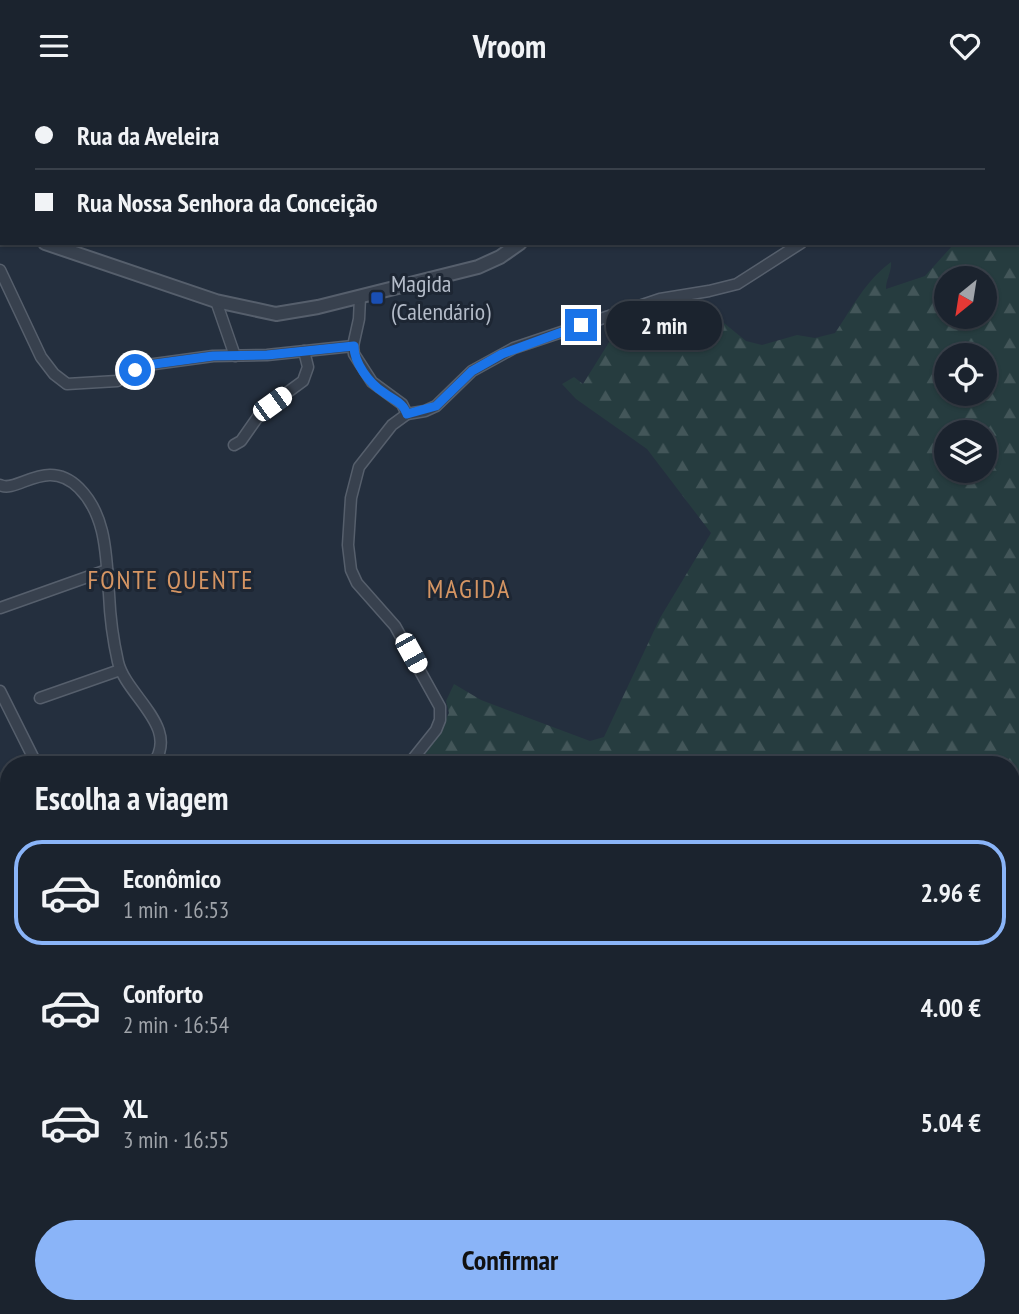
<!DOCTYPE html>
<html lang="pt">
<head>
<meta charset="utf-8">
<style>
	:root { --surface:#1b232e; --page:#242b36; --text:#f1f3f6; --muted:#a0a4aa; --line:#39404a; --accent:#8ab4f8 }
	body { margin:0; font-family:"PT Sans Narrow",sans-serif; background:var(--page); color:var(--text); height:100vh; display:flex; flex-direction:column; font-size:26px; white-space:nowrap }
	* { box-sizing:border-box; margin:0 }
	p { font-size:23px; color:var(--muted) }
	.icon { flex:none; width:38px; height:38px; fill:none; stroke:currentColor; stroke-width:2; stroke-linecap:round; stroke-linejoin:round }
	.map { position:relative; flex:1; overflow:hidden }
	.side { position:absolute; left:0px; top:665px; width:1020px; height:558px; display:flex; flex-direction:column; background:var(--surface); border-radius:28px 28px 0 0; box-shadow:0 2px 5px #0004,0 0 0 2px var(--line) }
	.side>* { flex:none }
	.guide { position:absolute; left:0px; top:0px; width:1020px; height:154px; box-shadow:0 2px 5px #0004,0 0 0 2px var(--line); display:grid; align-content:center; height:154px; padding:0 35px; background:var(--surface) }
	.needle { width:46px; rotate:210deg }
	.controls { position:absolute; left:934px; top:175px; display:grid; gap:14px }
	.controls a { display:grid; place-items:center; width:63px; height:63px; border-radius:50%; background:var(--surface); box-shadow:0 2px 5px #0004,0 0 0 2px var(--line); font-size:35px }
	.end { position:absolute; width:32px; height:32px; margin:-16px; border:9px solid #1a73e8; background:#fff; box-shadow:0 0 0 4px #fff }
	.from { border-radius:50% }
	.bubble { position:absolute; height:49px; border-radius:24px; background:var(--surface); box-shadow:0 2px 5px #0004,0 0 0 2px var(--line); font-size:23px; font-weight:700; line-height:49px; text-align:center }
	.car { position:absolute; width:21px; height:42px; margin:-21px -10px; border-radius:9px; box-shadow:0 0 5px 2px #0007; background:linear-gradient(#fff 24%,#345 0 40%,#fff 0 76%,#345 0 86%,#fff 0) }
	.guide b { display:flex; align-items:center; gap:24px; height:66px; font-size:26px }
	.guide b+b { border-top:2px solid var(--line) }
	.guide i { width:18px; height:18px; background:var(--text) }
	ul { padding:0; list-style:none }
	li { display:flex; align-items:center; gap:21px; height:105px; margin:0 14px 10px; padding:0 21px; border:4px solid transparent; border-radius:28px }
	li div { flex:1 }
	li b { display:block; font-size:26px }
	li em { font-style:normal; font-weight:700 }
	li.current { border-color:var(--accent) }
	li>.icon { width:63px; height:63px; stroke-width:1.5 }
	h2 { padding:0 35px; font-size:32px; line-height:84px }
	.primary-button { display:flex; gap:14px; margin-top:auto; padding:14px 35px }
	.primary-button a { flex:1; height:80px; border-radius:42px; background:var(--accent); color:#111; font-size:28px; font-weight:700; line-height:80px; text-align:center }
	header { display:flex; justify-content:space-between; align-items:center; height:91px; padding:0 35px; background:var(--surface); font-size:32px; font-weight:700 }
	.map>svg:first-child { display:block }
	.grass { fill:url(#grass-tufts) }
	.forest { fill:url(#forest-firs); fill-rule:evenodd }
	.lines { fill:none; stroke-linecap:round; stroke-linejoin:round }
	.stream { stroke:#394c67; stroke-width:2.5 }
	.minor-casing { stroke:#565f6c; stroke-width:13 }
	.tertiary-casing { stroke:#565f6c; stroke-width:16 }
	.minor { stroke:#38414e; stroke-width:10 }
	.tertiary { stroke:#38414e; stroke-width:12 }
	.route { stroke:#1a73e8; stroke-width:9 }
	.transit-dot { fill:#1a4fb4; stroke:#1d2633; stroke-width:2.5 }
	.labels { text-anchor:middle; stroke-width:6; stroke-linejoin:round; paint-order:stroke }
	.poi-label { font-size:24px; fill:#b4bcc9; stroke:#1d2633; text-anchor:start }
	.neighbourhood-label { font-size:26px; letter-spacing:2px; fill:#d59563; stroke:#1d2633 }
</style>
</head>
<body>
<header><svg class="icon" aria-label="menu" viewBox="0 0 24 24"><path d="M4 6h16M4 12h16M4 18h16"/></svg>Vroom<svg class="icon" aria-label="heart" viewBox="0 0 24 24"><path d="M12 20l-8-8c-3-5 5-10 8-4 3-6 11-1 8 4z"/></svg></header>
<div class="map">
<svg width="1019" height="1223" viewBox="0 0 1019 1223">
	<defs>
		<pattern id="grass-tufts" width="24" height="20" patternUnits="userSpaceOnUse" patternTransform="scale(1.75)"><rect width="24" height="20" fill="#263c3f"/><path d="M3 7l-1-3M5 7V3M7 7l1-3M15 17l-1-3M17 17v-4M19 17l1-3" fill="none" stroke="#435659"/></pattern>
		<pattern id="forest-firs" width="22" height="20" patternUnits="userSpaceOnUse" patternTransform="scale(1.75)"><rect width="22" height="20" fill="#263c3f"/><path d="M5 1l3.5 6h-7zM16 11l3.5 6h-7z" fill="#435659"/></pattern>
	</defs>
	<rect width="100%" height="100%" fill="#242f3e"/>
	<g class="grass">
		<path d="M1019,1167v56h-20l1,-8 12,-1v-38z"/>
		<path d="M20,1215h24v5h11l-1,-5h58l-3,8h-72l-1,-2 -14,-1z"/>
	</g>
	<g class="forest">
		<path d="M1019,148v1019l-7,9v-502h-594l20,-30 11,-22 -3,-12 8,-17 27,16 109,41 14,-4 56,-119 51,-85 -64,-84 -71,-50 -14,-15 12,-7 9,7 43,-69 62,-15 20,10 38,31 16,4 35,-10 18,3 20,-5c18,-26 30,-52 56,-71 1,9 -5,17 -5,27l39,-13 28,-31 65,-2zM947,187h38v39h-38zM947,264h38v39h-38zM947,341h38v39h-38z"/>
		<path d="M9,737v56l-9,-1v-54z"/>
		<path d="M9,847v36h-9v-34z"/>
		<path d="M0,893h9v92l-9,-4z"/>
		<path d="M154,1214h846v1l-1,8h-848z"/>
	</g>
	<g class="lines">
		<g class="stream">
			<path d="M393,0l5,2"/>
			<path d="M520,0l15,2"/>
			<path d="M514,2l1,-2"/>
			<path d="M624,2v-2"/>
		</g>
		<g class="minor-casing">
			<g id="minor">
				<path d="M1018,73h1"/>
				<path d="M0,179l41,87 13,17 13,10 50,-3 30,-16 66,-9 54,-1 86,-9"/>
				<path d="M360,206l-1,22 -6,27 1,8 18,28 30,22 5,10 -15,11 -33,42 -8,31 -3,47 3,25 6,13 38,43 45,81v13l-4,10 -28,35"/>
				<path d="M216,210l19,55"/>
				<path d="M407,323l18,-3 11,-5 36,-35 42,-23 146,-49 49,-8 28,-7 64,-41"/>
				<path d="M234,354l7,-4 21,-30 41,-30 5,-14 -4,-16"/>
				<path d="M0,394c17,9 47,-29 79,3 28,28 27,69 30,106 1,23 4,46 9,68 8,34 64,66 34,103"/>
				<path d="M0,517l107,-38"/>
				<path d="M0,600l37,74"/>
				<path d="M40,607l80,-28"/>
				<path d="M0,732l9,-2"/>
				<path d="M0,796l9,1"/>
				<path d="M0,888h9"/>
				<path d="M0,1046l9,1"/>
			</g>
		</g>
		<g class="tertiary-casing">
			<g id="tertiary">
				<path d="M9,2l1,-2"/>
				<path d="M723,2l1,-2"/>
				<path d="M0,35l2,-7"/>
				<path d="M0,133l2,2"/>
				<path d="M45,152l171,58 60,13 42,-7 160,-40 22,-10 20,-14"/>
			</g>
		</g>
		<use href="#minor" class="minor"/>
		<use href="#tertiary" class="tertiary"/>
	</g>
	<g class="lines">
		<path class="route" d="M135,279l12,-5 66,-9 54,-1 87,-9c0,17 15,37 29,46 10,8 20,10 24,22l29,-8 36,-35 30,-17 79,-29"/>
	</g>
	<rect class="transit-dot" x="370" y="200" width="14" height="14" rx="3.5"/>
	<g class="labels">
		<g class="poi-label">
			<text x="391" y="201">Magida<tspan x="391" dy="28">(Calendário)</tspan></text>
		</g>
		<g class="neighbourhood-label">
			<text x="171" y="498">FONTE QUENTE</text>
			<text x="469" y="507">MAGIDA</text>
		</g>
	</g>
</svg>
<div class="controls">
<a><svg class="needle" viewBox="-14 -14 28 28"><path d="M0-13l5 13h-10z" fill="#e53935"/><path d="M0 13l5-13h-10z" fill="#a0a4aa"/></svg></a>
<a><svg class="icon" aria-label="locate" viewBox="0 0 24 24"><circle cx="12" cy="12" r="6"/><path d="M12 2v4M12 18v4M2 12h4M18 12h4"/></svg></a>
<a><svg class="icon" aria-label="layers" viewBox="0 0 24 24"><path d="M12 4l9 5-9 5-9-5zM3 14l9 5 9-5"/></svg></a>
</div>
<i class="end from" style="left:135px;top:279px"></i>
<i class="end" style="left:581px;top:234px"></i>
<div class="bubble" style="left:606px;top:210px;width:116px">2 min</div>
<i class="car" style="left:272px;top:313px;rotate:54deg"></i>
<i class="car" style="left:411px;top:562px;rotate:151deg"></i>
<div class="guide">
<b><i class="from"></i>Rua da Aveleira</b>
<b><i></i>Rua Nossa Senhora da Conceição</b>
</div>
<section class="side">
<h2>Escolha a viagem</h2>
<ul>
<li class="current"><svg class="icon" aria-label="car" viewBox="0 0 24 24"><path d="M5 17H2v-5l4-1 3-4h7l3 4 3 1v5h-3M9 17h6M6 11h13"/><circle cx="7" cy="17" r="2"/><circle cx="17" cy="17" r="2"/></svg><div><b>Econômico</b><p>1 min · 16:53</p></div><em>2.96 €</em></li>
<li><svg class="icon" aria-label="car" viewBox="0 0 24 24"><path d="M5 17H2v-5l4-1 3-4h7l3 4 3 1v5h-3M9 17h6M6 11h13"/><circle cx="7" cy="17" r="2"/><circle cx="17" cy="17" r="2"/></svg><div><b>Conforto</b><p>2 min · 16:54</p></div><em>4.00 €</em></li>
<li><svg class="icon" aria-label="car" viewBox="0 0 24 24"><path d="M5 17H2v-5l4-1 3-4h7l3 4 3 1v5h-3M9 17h6M6 11h13"/><circle cx="7" cy="17" r="2"/><circle cx="17" cy="17" r="2"/></svg><div><b>XL</b><p>3 min · 16:55</p></div><em>5.04 €</em></li>
</ul>
<div class="primary-button"><a>Confirmar</a></div>
</section>
</div>
</body>
</html>
